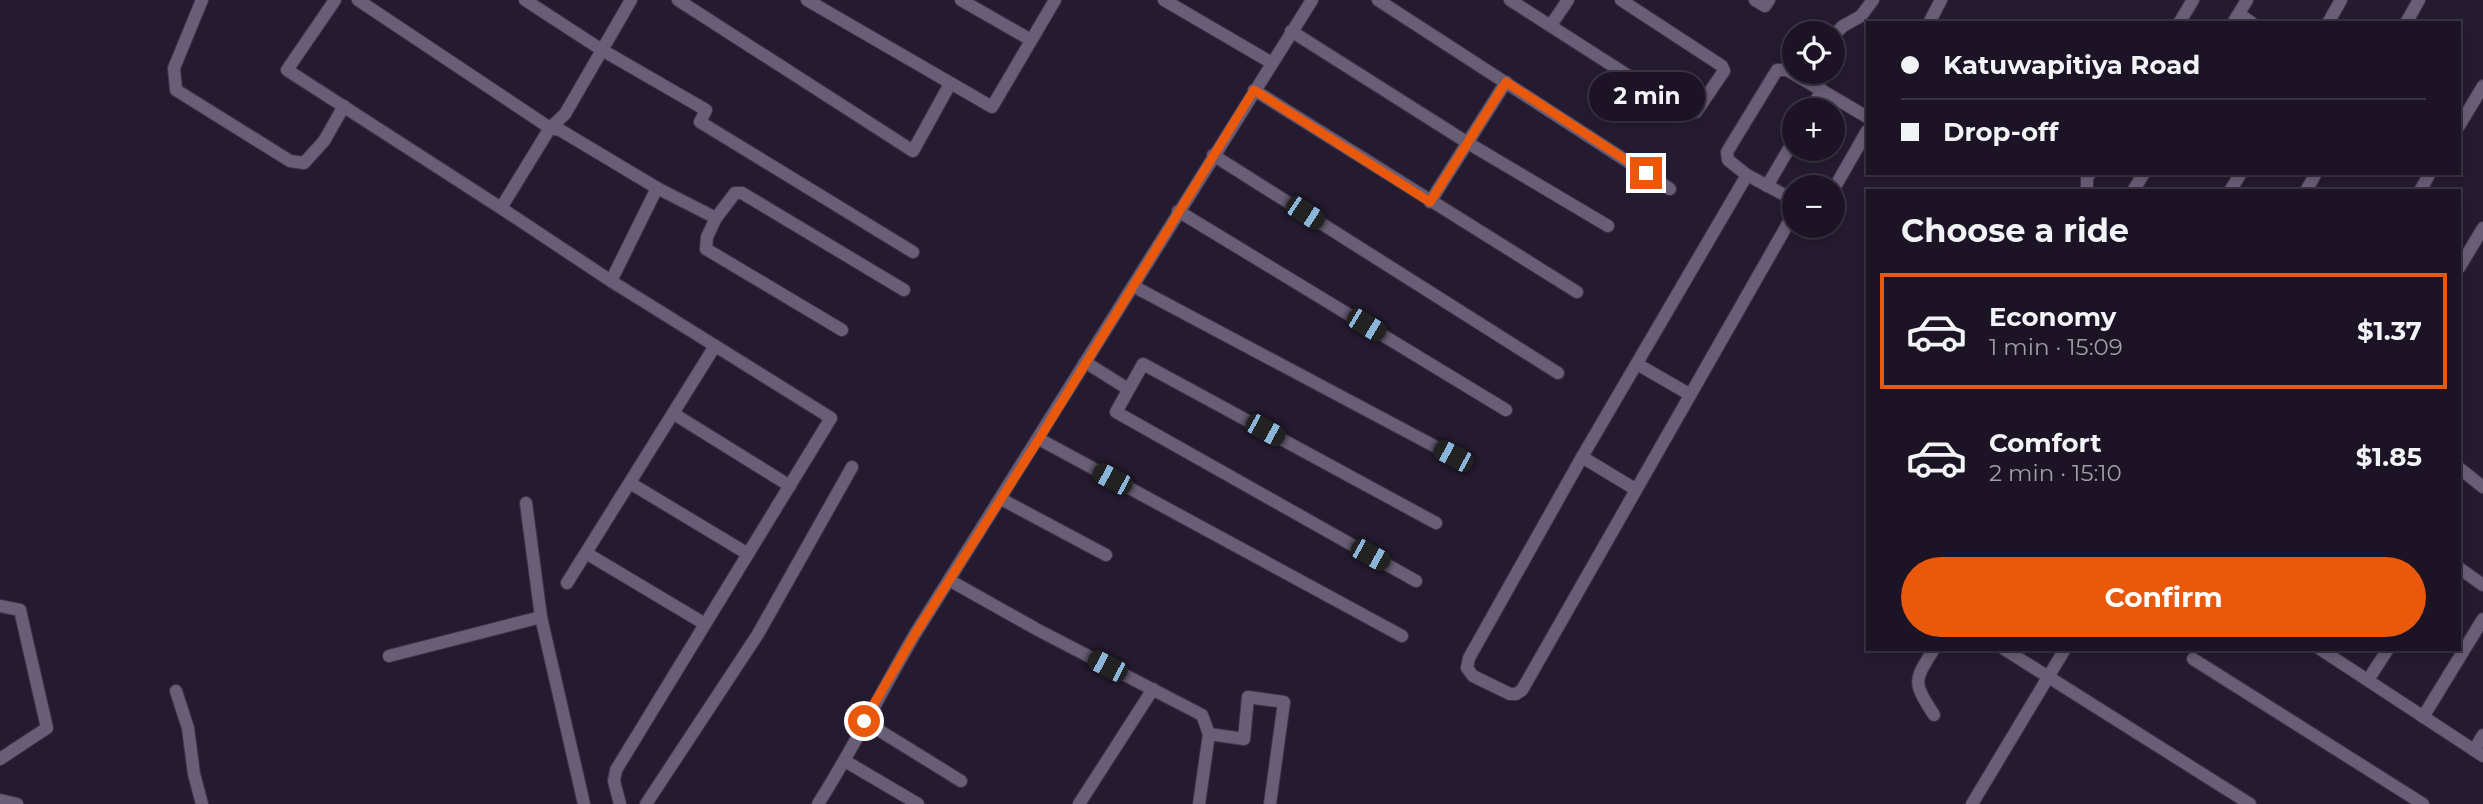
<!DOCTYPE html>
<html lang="en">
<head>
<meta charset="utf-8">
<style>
	:root { --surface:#1c1424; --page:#251d2c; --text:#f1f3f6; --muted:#a09ea6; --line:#3a3341; --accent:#ea580c }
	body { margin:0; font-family:Montserrat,sans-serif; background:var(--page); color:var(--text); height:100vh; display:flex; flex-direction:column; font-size:26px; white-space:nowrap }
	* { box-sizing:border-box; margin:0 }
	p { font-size:23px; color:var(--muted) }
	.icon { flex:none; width:38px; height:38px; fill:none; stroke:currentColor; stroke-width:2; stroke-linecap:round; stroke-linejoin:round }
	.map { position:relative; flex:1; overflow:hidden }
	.drawer { position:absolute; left:1866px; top:189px; width:595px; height:462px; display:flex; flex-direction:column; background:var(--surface); border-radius:0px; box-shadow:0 4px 10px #0003,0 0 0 2px var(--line) }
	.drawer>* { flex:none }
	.guide { position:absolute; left:1866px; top:21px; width:595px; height:154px; border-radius:0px; box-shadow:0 4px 10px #0003,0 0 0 2px var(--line); display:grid; align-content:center; height:154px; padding:0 35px; background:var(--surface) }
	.controls { position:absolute; left:1782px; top:21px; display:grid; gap:14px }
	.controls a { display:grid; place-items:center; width:63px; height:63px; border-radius:50%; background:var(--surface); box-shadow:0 4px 10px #0003,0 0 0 2px var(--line); font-size:35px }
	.end { position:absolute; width:32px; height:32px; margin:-16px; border:9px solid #ea580c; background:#fff; box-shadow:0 0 0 4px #fff }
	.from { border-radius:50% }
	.bubble { position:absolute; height:49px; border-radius:24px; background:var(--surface); box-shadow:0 4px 10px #0003,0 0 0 2px var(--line); font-size:23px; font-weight:700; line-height:49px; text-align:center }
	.car { position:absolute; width:21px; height:42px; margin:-21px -10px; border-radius:9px; box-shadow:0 0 5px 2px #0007; background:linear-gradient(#222 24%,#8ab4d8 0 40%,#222 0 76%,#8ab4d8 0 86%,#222 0) }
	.guide b { display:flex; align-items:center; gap:24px; height:66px; font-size:26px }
	.guide b+b { border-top:2px solid var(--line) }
	.guide i { width:18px; height:18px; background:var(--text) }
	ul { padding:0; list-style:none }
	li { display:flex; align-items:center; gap:21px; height:116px; margin:0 14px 10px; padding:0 21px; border:4px solid transparent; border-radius:0px }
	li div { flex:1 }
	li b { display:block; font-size:26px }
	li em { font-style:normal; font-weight:700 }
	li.active { border-color:var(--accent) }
	li>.icon { width:63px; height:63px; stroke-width:1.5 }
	h2 { padding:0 35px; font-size:32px; line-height:84px }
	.action { display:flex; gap:14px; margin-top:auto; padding:14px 35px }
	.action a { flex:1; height:80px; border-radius:42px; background:var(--accent); color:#fff; font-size:28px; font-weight:700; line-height:80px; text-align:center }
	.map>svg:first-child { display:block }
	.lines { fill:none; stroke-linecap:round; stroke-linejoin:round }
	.minor-casing { stroke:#3f3648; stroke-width:14 }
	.minor { stroke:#695e77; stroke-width:12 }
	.route { stroke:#ea580c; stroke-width:9 }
</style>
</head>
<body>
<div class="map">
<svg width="2483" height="804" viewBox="0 0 2483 804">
	<rect width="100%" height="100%" fill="#251b30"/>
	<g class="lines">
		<g class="minor-casing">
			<g id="minor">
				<path d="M202,0l-28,68 2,22 114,71 14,2 20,-22 20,-35"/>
				<path d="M335,0l-48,70 214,138 49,-80 15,-14 66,-114"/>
				<path d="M358,0l192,128 10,2 97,58 59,30 -9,19 -1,12 136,81"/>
				<path d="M525,0l77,50 104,60 -6,12 213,130"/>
				<path d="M678,0l235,151 37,-67"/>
				<path d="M807,0l185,107 63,-107"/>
				<path d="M961,0l70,40"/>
				<path d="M1164,0l108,63"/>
				<path d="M1378,0l292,189"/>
				<path d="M1510,0l178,114 8,-2 28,-41 -2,-5 -101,-66"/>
				<path d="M1755,0l10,6 4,-6"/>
				<path d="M2239,14l13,9"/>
				<path d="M1929,23l12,-23"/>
				<path d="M2179,23l14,-23"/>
				<path d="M2233,23l14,-23"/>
				<path d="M2328,23l13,-23"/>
				<path d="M2406,23l13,-23"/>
				<path d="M1551,25l17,-25"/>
				<path d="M1291,31l177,112 140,83"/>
				<path d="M1832,37l11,-11 18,-10 12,-16"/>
				<path d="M1254,90l323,202"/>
				<path d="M1810,110l12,-20"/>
				<path d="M2459,126l24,-40"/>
				<path d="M1213,155l345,218"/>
				<path d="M1747,175l-19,-15 -1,-8 50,-82h10l80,47"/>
				<path d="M1767,186l27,-46"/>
				<path d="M2087,191v-13l3,-5"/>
				<path d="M2133,191l11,-18"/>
				<path d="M2230,191l11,-18"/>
				<path d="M2306,191l10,-18"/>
				<path d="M2420,191l10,-18"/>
				<path d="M1832,192l35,-61"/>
				<path d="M1794,200l-47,-25 -165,282 -113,201 -2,10 6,8 37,18h6l6,-4 272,-477"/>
				<path d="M1430,202l76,-120"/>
				<path d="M501,208l110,73 46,-93"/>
				<path d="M1178,211l328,199"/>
				<path d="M716,218l19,-25h7l162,97"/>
				<path d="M2459,268l24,-40"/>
				<path d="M611,281l220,137 -215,352 -2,11 6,23"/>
				<path d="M1133,286l320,170"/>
				<path d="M1085,362l43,27"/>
				<path d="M1637,364l52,30"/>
				<path d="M674,414l116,72"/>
				<path d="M1039,439l363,197"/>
				<path d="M1582,457l53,32"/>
				<path d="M2459,468l24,19"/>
				<path d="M630,483l118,71"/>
				<path d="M1001,499l105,56"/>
				<path d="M526,503l15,114 43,187"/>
				<path d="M586,553l119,71"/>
				<path d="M2459,568l24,17"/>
				<path d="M949,580l89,50 164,85 7,19 -10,70"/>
				<path d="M1416,581l-300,-169 27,-48 293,159"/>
				<path d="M567,583l148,-237"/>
				<path d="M0,606l20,4 27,118 -47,31"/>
				<path d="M2004,649l246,155"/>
				<path d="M2320,649l163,107"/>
				<path d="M389,656l152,-39"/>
				<path d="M2193,659l230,145"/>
				<path d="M2368,680l20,-31"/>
				<path d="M176,691l12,37 6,46 8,30"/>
				<path d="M1934,715c-21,-33 -21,-33 0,-66"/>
				<path d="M2423,717l60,-98"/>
				<path d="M864,721l97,60"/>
				<path d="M1209,734l35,5 4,-42 36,5 -14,102"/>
				<path d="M2474,750l9,-15"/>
				<path d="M845,761l73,43"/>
				<path d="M0,800l17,4"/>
				<path d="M646,804l112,-170 94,-167"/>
				<path d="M818,804c35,-55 64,-114 97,-170l397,-634"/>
				<path d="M1079,804l74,-115"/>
				<path d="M1972,804l93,-155"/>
			</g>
		</g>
		<use href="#minor" class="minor"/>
	</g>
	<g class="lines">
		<path class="route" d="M864,721l51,-87 124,-195 215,-349 176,112 76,-120 140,91"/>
	</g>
</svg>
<div class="controls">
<a><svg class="icon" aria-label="locate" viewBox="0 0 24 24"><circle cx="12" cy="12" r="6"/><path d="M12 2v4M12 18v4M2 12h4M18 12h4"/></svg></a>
<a>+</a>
<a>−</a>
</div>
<i class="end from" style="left:864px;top:721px"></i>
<i class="end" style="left:1646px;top:173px"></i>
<div class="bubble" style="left:1589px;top:72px;width:116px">2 min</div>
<i class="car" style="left:1305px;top:213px;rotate:123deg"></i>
<i class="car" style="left:1366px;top:325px;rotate:121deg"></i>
<i class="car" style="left:1265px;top:430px;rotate:119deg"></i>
<i class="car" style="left:1453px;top:456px;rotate:298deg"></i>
<i class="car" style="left:1112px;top:479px;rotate:298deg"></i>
<i class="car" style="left:1370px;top:555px;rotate:119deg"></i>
<i class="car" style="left:1107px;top:666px;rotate:297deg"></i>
<div class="guide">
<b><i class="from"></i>Katuwapitiya Road</b>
<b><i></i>Drop-off</b>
</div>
<section class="drawer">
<h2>Choose a ride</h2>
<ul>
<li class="active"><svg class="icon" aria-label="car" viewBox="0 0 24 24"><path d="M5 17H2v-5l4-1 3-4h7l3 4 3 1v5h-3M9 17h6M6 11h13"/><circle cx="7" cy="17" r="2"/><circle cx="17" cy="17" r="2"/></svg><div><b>Economy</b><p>1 min · 15:09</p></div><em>$1.37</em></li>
<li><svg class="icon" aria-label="car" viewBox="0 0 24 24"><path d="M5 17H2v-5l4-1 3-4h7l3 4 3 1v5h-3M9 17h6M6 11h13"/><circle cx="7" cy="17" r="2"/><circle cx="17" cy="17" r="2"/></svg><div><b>Comfort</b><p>2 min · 15:10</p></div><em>$1.85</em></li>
</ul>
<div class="action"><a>Confirm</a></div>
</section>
</div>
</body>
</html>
